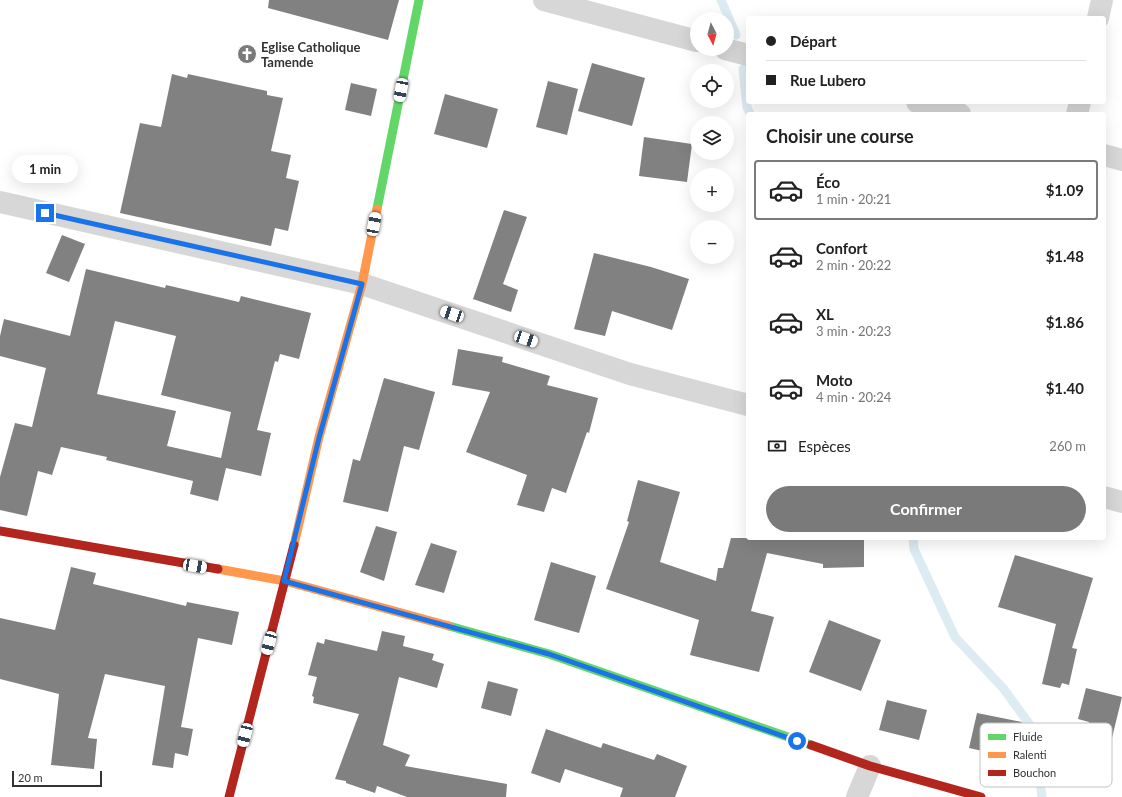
<!DOCTYPE html>
<html lang="fr">
<head>
<meta charset="utf-8">
<style>
	:root { --surface:#fff; --page:#f6f6f6; --text:#222; --muted:#767676; --line:#e0e0e0; --accent:#7a7a7a }
	body { margin:0; font-family:Lato,sans-serif; background:var(--page); color:var(--text); height:100vh; display:flex; flex-direction:column; font-size:15px; white-space:nowrap }
	* { box-sizing:border-box; margin:0 }
	p { font-size:13px; color:var(--muted) }
	.icon { flex:none; width:22px; height:22px; fill:none; stroke:currentColor; stroke-width:2; stroke-linecap:round; stroke-linejoin:round }
	.map { position:relative; flex:1; overflow:hidden }
	.drawer { position:absolute; left:746px; top:112px; width:360px; height:428px; display:flex; flex-direction:column; background:var(--surface); border-radius:4px; box-shadow:0 4px 16px #0002 }
	.drawer>* { flex:none }
	.top-card { position:absolute; left:746px; top:16px; width:360px; height:88px; border-radius:4px; box-shadow:0 4px 16px #0002; display:grid; align-content:center; height:88px; padding:0 20px; background:var(--surface) }
	.needle { width:26px; rotate:174deg }
	.buttons { position:absolute; left:690px; top:12px; display:grid; gap:8px }
	.buttons a { display:grid; place-items:center; width:44px; height:44px; border-radius:50%; background:var(--surface); box-shadow:0 4px 16px #0002; font-size:20px }
	.scale { position:absolute; left:12px; bottom:10px; width:90px; box-sizing:border-box; padding-left:4px; border:2px solid #333; border-top:0; font-size:11px; line-height:14px; white-space:nowrap; color:#333; -webkit-text-stroke:3px #fff; paint-order:stroke }
	.end { position:absolute; width:18px; height:18px; margin:-9px; border:5px solid #1a73e8; background:#fff; box-shadow:0 0 0 2px #fff }
	.from { border-radius:50% }
	.bubble { position:absolute; height:28px; border-radius:14px; background:var(--surface); box-shadow:0 4px 16px #0002; font-size:13px; font-weight:700; line-height:28px; text-align:center }
	.car { position:absolute; width:12px; height:24px; margin:-12px -6px; border-radius:5px; box-shadow:0 0 3px 1px #0007; background:linear-gradient(#fff 24%,#345 0 40%,#fff 0 76%,#345 0 86%,#fff 0) }
	.top-card b { display:flex; align-items:center; gap:14px; height:38px; font-size:15px }
	.top-card b+b { border-top:1px solid var(--line) }
	.top-card i { width:10px; height:10px; background:var(--text) }
	ul { padding:0; list-style:none }
	li { display:flex; align-items:center; gap:12px; height:60px; margin:0 8px 6px; padding:0 12px; border:2px solid transparent; border-radius:4px }
	li div { flex:1 }
	li b { display:block; font-size:15px }
	li em { font-style:normal; font-weight:700 }
	li.current { border-color:var(--accent) }
	li>.icon { width:36px; height:36px; stroke-width:1.5 }
	h2 { padding:0 20px; font-size:18px; line-height:48px }
	.pay { display:flex; align-items:center; gap:10px; height:44px; padding:0 20px; font-size:15px }
	.pay p { margin-inline-start:auto }
	.primary-button { display:flex; gap:8px; margin-top:auto; padding:8px 20px }
	.primary-button a { flex:1; height:46px; border-radius:24px; background:var(--accent); color:#fff; font-size:16px; font-weight:700; line-height:46px; text-align:center }
	.map>svg:first-child { display:block }
	.lines { fill:none; stroke-linecap:round; stroke-linejoin:round }
	.stream { stroke:#ddebf3; stroke-width:9 }
	.building { fill:#818181; fill-rule:evenodd }
	.street { stroke:#d7d7d7; stroke-width:22 }
	.fast { stroke:#63d668; stroke-width:9 }
	.slow { stroke:#ff974d; stroke-width:9 }
	.jam { stroke:#b3261e; stroke-width:9 }
	.route { stroke:#1a73e8; stroke-width:5 }
	.labels { text-anchor:middle; stroke-width:4; stroke-linejoin:round; paint-order:stroke }
	.poi-label { font-size:13px; font-weight:bold; fill:#333; stroke:#fff; text-anchor:start }
	.key { fill:#fff; stroke:#c2c2c2; stroke-width:1 }
	.key-label { font-size:11px; fill:#333 }
</style>
</head>
<body>
<div class="map">
<svg width="1122" height="797" viewBox="0 0 1122 797">
	<rect width="100%" height="100%" fill="#fff"/>
	<g class="lines">
		<g class="stream">
			<path d="M721,0l15,35"/>
			<path d="M743,69l4,38 3,7"/>
			<path d="M913,538l1,11 41,88 48,51 30,41 9,68"/>
		</g>
	</g>
	<g class="building">
		<path d="M269,0h130l-11,40 -120,-32z"/>
		<path d="M592,63l53,15 -13,48 -54,-15z"/>
		<path d="M172,74l15,4 1,-4 79,17v4l16,3 -12,53 20,4 -5,23 13,3 -11,50 -13,-3 -4,18 -151,-33 20,-90 21,4z"/>
		<path d="M548,81l30,8 -11,46 -31,-8z"/>
		<path d="M351,83l26,6 -6,27 -26,-6z"/>
		<path d="M445,94l53,15 -11,39 -53,-14z"/>
		<path d="M644,137l48,7 -5,38 -48,-6z"/>
		<path d="M504,210l23,7 -24,67 15,6 -7,22 -38,-13z"/>
		<path d="M62,235l23,9 -16,38 -23,-9z"/>
		<path d="M594,253l57,14 38,12 -17,51 -60,-19 -7,25 -31,-7z"/>
		<path d="M86,269l79,19 1,-3 73,17 2,-6 70,17 -12,46 -19,-5 -2,8 -3,-1 -18,69 14,3 -10,43 -35,-8 -8,33 -28,-7 3,-13 -87,-21 1,-3 -46,-10 -9,28 -14,-4 -11,45 -27,-6v-33l15,-54 17,4 14,-59 -46,-12v-20l4,-17 66,17zM115,321l61,15 -15,59 70,17 -10,46 -54,-12 9,-35 -79,-17z"/>
		<path d="M458,349l45,8 -1,5 48,14 -3,9 51,13 -9,35 -2,-1 -21,61 -14,-5 -8,24 -27,-7 10,-30 -61,-23 24,-60 -38,-7z"/>
		<path d="M384,378l51,14 -16,58 -15,-4 -16,66 -45,-10 10,-43 7,2z"/>
		<path d="M638,480l42,12 -20,70 56,19 2,-13h5l8,-30h133v29l-41,1v-4l-56,-11 -16,58 23,6 -15,55 -69,-17 9,-35 -93,-31 23,-67 -2,-1z"/>
		<path d="M376,526l21,6 -13,49 -24,-9z"/>
		<path d="M431,543l26,8 -13,42 -29,-8z"/>
		<path d="M1015,555l78,23 -21,70 5,1 -8,36 -7,-2 -2,5 -18,-4 14,-60 -58,-17z"/>
		<path d="M551,562l45,14 -17,57 -45,-13z"/>
		<path d="M71,567l25,6 -3,11 93,22 1,-4 52,10 -7,33 -34,-7 -17,89 12,2 -5,27 -13,-3 -2,15 -21,-3 13,-79 -60,-12 -17,64 9,1 -3,30 -43,-4 8,-71 -59,-15v-61l55,12z"/>
		<path d="M829,620l52,20 -20,51 -52,-19z"/>
		<path d="M382,631l23,5 -2,10 31,8 -2,6 12,4 -7,24 -38,-11 -16,68 27,10 -5,11 102,18 -1,13h-99l-30,-11 -2,7 -29,-10v-2l-11,-2 24,-65 -46,-11 1,-6 -2,-1 5,-19 -9,-2 9,-33 7,2 1,-5 52,12z"/>
		<path d="M488,681l30,8 -7,27 -30,-8z"/>
		<path d="M1086,688l36,9 -12,49 -3,26 -23,-2 5,-48 -11,-3z"/>
		<path d="M887,700l40,10 -8,30 -40,-10z"/>
		<path d="M977,713l45,9 -8,36 -45,-10z"/>
		<path d="M546,729l55,19 2,-5 51,17 3,-6 30,12 -12,31h-55l3,-9 -58,-19 -5,14 -29,-10z"/>
	</g>
	<g class="lines">
		<g class="street">
			<path d="M544,0l153,41"/>
			<path d="M1098,18l4,-18"/>
			<path d="M725,49l23,6"/>
			<path d="M917,102l43,12"/>
			<path d="M1077,114l3,-12"/>
			<path d="M1104,155l18,5"/>
			<path d="M0,202l362,82 268,90 118,31"/>
			<path d="M1104,497l18,5"/>
			<path d="M857,797l13,-31"/>
		</g>
		<g class="fast">
			<path d="M377,209l42,-209"/>
			<path d="M449,626l100,28 262,91"/>
		</g>
		<g class="slow">
			<path d="M294,545l25,-108 43,-153 15,-75"/>
			<path d="M218,569l67,12 164,45"/>
		</g>
		<g class="jam">
			<path d="M0,531l218,38"/>
			<path d="M811,745l59,21 111,31"/>
			<path d="M229,797l65,-252"/>
		</g>
	</g>
	<g class="lines">
		<path class="route" d="M45,213l317,71 -43,154 -35,143 265,73 248,87"/>
	</g>
	<defs>
		<g id="church-disc" transform="scale(1)"><circle r="9.5" fill="#7a7a7a" stroke="#fff"/><path d="M-1.2-6h2.4v3.5h3.3v2.4h-3.3V6h-2.4V-.1h-3.3v-2.4h3.3Z" fill="#fff"/></g>
	</defs>
	<g fill-rule="evenodd">
		<use href="#church-disc" x="247" y="54"/>
	</g>
	<g class="labels">
		<g class="poi-label">
			<text x="261" y="52">Eglise Catholique<tspan x="261" dy="15">Tamende</tspan></text>
		</g>
	</g>
	<rect x="980" y="723" width="132" height="64" rx="6" class="key"/>
	<rect x="988" y="734" width="18" height="6" fill="#63d668"/>
	<rect x="988" y="752" width="18" height="6" fill="#ff974d"/>
	<rect x="988" y="770" width="18" height="6" fill="#b3261e"/>
	<g class="key-label">
		<text x="1013" y="741">Fluide</text>
		<text x="1013" y="759">Ralenti</text>
		<text x="1013" y="777">Bouchon</text>
	</g>
</svg>
<div class="buttons">
<a><svg class="needle" viewBox="-14 -14 28 28"><path d="M0-13l5 13h-10z" fill="#e53935"/><path d="M0 13l5-13h-10z" fill="#767676"/></svg></a>
<a><svg class="icon" aria-label="locate" viewBox="0 0 24 24"><circle cx="12" cy="12" r="6"/><path d="M12 2v4M12 18v4M2 12h4M18 12h4"/></svg></a>
<a><svg class="icon" aria-label="layers" viewBox="0 0 24 24"><path d="M12 4l9 5-9 5-9-5zM3 14l9 5 9-5"/></svg></a>
<a>+</a>
<a>−</a>
</div>
<div class="scale">20 m</div>
<i class="end from" style="left:797px;top:741px"></i>
<i class="end" style="left:45px;top:213px"></i>
<div class="bubble" style="left:12px;top:155px;width:66px">1 min</div>
<i class="car" style="left:401px;top:90px;rotate:191deg"></i>
<i class="car" style="left:374px;top:224px;rotate:11deg"></i>
<i class="car" style="left:452px;top:314px;rotate:289deg"></i>
<i class="car" style="left:526px;top:339px;rotate:109deg"></i>
<i class="car" style="left:195px;top:566px;rotate:100deg"></i>
<i class="car" style="left:269px;top:643px;rotate:195deg"></i>
<i class="car" style="left:245px;top:735px;rotate:194deg"></i>
<div class="top-card">
<b><i class="from"></i>Départ</b>
<b><i></i>Rue Lubero</b>
</div>
<section class="drawer">
<h2>Choisir une course</h2>
<ul>
<li class="current"><svg class="icon" aria-label="car" viewBox="0 0 24 24"><path d="M5 17H2v-5l4-1 3-4h7l3 4 3 1v5h-3M9 17h6M6 11h13"/><circle cx="7" cy="17" r="2"/><circle cx="17" cy="17" r="2"/></svg><div><b>Éco</b><p>1 min · 20:21</p></div><em>$1.09</em></li>
<li><svg class="icon" aria-label="car" viewBox="0 0 24 24"><path d="M5 17H2v-5l4-1 3-4h7l3 4 3 1v5h-3M9 17h6M6 11h13"/><circle cx="7" cy="17" r="2"/><circle cx="17" cy="17" r="2"/></svg><div><b>Confort</b><p>2 min · 20:22</p></div><em>$1.48</em></li>
<li><svg class="icon" aria-label="car" viewBox="0 0 24 24"><path d="M5 17H2v-5l4-1 3-4h7l3 4 3 1v5h-3M9 17h6M6 11h13"/><circle cx="7" cy="17" r="2"/><circle cx="17" cy="17" r="2"/></svg><div><b>XL</b><p>3 min · 20:23</p></div><em>$1.86</em></li>
<li><svg class="icon" aria-label="car" viewBox="0 0 24 24"><path d="M5 17H2v-5l4-1 3-4h7l3 4 3 1v5h-3M9 17h6M6 11h13"/><circle cx="7" cy="17" r="2"/><circle cx="17" cy="17" r="2"/></svg><div><b>Moto</b><p>4 min · 20:24</p></div><em>$1.40</em></li>
</ul>
<div class="pay"><svg class="icon" aria-label="cash" viewBox="0 0 24 24"><path d="M3 7h18v10H3z"/><circle cx="12" cy="12" r="2"/></svg>Espèces<p>260 m</p></div>
<div class="primary-button"><a>Confirmer</a></div>
</section>
</div>
</body>
</html>
